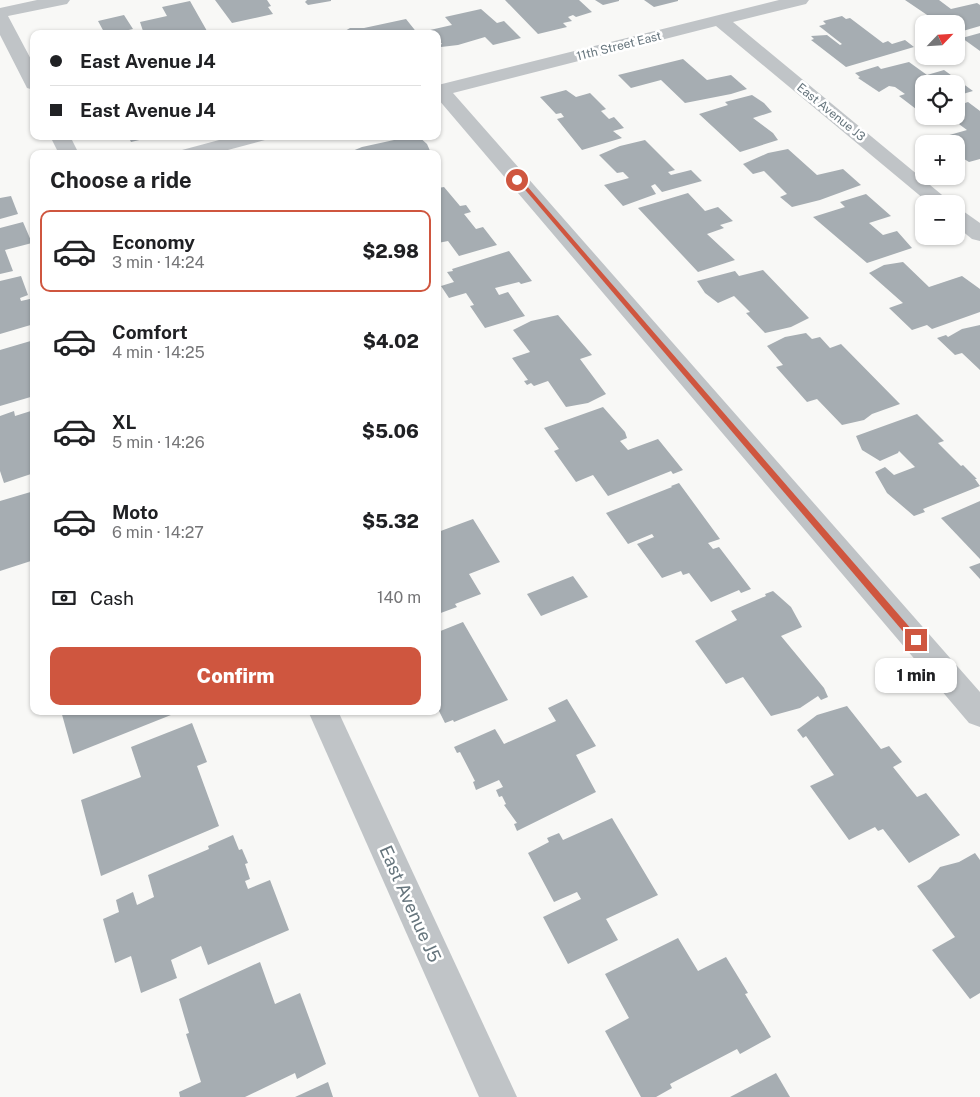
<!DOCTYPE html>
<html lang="en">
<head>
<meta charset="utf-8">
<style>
	:root { --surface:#fff; --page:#f6f6f6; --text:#202124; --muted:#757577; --line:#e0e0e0; --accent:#cf563f }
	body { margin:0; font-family:"Public Sans",sans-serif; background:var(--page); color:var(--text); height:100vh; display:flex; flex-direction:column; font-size:19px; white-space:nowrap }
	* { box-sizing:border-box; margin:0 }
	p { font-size:16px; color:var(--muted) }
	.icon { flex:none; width:28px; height:28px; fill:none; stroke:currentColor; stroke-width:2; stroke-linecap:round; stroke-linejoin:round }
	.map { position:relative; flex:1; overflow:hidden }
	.sheet { position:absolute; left:30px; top:150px; width:411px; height:565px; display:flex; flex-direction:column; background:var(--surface); border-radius:10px; box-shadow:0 1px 4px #0004 }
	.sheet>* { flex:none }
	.guide { position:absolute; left:30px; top:30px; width:411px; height:110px; border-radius:10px; box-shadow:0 1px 4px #0004; display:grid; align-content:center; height:110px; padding:0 20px; background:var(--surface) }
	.needle { width:32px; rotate:65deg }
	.tools { position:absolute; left:915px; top:15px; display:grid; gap:10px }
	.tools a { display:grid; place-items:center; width:50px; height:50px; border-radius:10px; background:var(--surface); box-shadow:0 1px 4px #0004; font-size:25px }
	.end { position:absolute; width:22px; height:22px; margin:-11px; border:6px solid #cf563f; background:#fff; box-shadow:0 0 0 2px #fff }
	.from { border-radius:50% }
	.bubble { position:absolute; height:35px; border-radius:10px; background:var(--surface); box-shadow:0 1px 4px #0004; font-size:16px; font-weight:800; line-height:35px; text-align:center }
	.guide b { display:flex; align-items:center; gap:18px; height:48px; font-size:19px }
	.guide b+b { border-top:1px solid var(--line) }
	.guide i { width:12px; height:12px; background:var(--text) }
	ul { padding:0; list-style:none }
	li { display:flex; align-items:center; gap:15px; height:82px; margin:0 10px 8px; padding:0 10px; border:2px solid transparent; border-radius:10px }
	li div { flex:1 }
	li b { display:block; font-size:19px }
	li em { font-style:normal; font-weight:800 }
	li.active { border-color:var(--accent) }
	li>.icon { width:45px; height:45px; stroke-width:1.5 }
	h2 { padding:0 20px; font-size:22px; line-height:60px }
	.pay { display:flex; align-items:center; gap:12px; height:55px; padding:0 20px; font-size:19px }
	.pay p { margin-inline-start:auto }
	.cta { display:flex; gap:10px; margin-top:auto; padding:10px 20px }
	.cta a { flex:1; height:58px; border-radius:10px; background:var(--accent); color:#fff; font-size:20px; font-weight:800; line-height:58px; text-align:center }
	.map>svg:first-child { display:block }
	.building { fill:#a6adb2 }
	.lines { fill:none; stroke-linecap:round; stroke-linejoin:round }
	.minor { fill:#c0c4c7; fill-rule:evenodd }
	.route { fill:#cf563f }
	.labels { text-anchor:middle; stroke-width:5; stroke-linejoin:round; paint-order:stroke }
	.far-street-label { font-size:12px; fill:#66757d; stroke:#fff }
	.near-street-label { font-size:18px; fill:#66757d; stroke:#fff }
</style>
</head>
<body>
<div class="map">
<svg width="980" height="1097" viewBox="0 0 980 1097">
	<rect width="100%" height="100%" fill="#f8f8f6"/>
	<g class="building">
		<path d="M215,0h52l4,6 -3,1 5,7 -41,9z"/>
		<path d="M307,0h24v1l-23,4 -3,-3z"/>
		<path d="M505,0h74l13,12 -16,5 -3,-2 -5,2 4,4 -9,2 4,4 -29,7z"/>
		<path d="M595,0h24v1l-16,4z"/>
		<path d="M644,0h34v1l-24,6z"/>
		<path d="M905,0h34l12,9 26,-6 3,2v21l-24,7v-9h-28l8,-3z"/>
		<path d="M190,1l17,30 -11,3h-52l-4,-12 27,-6 -5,-9z"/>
		<path d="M481,9l16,14 7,-2 17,17 -28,7 -8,-8 -27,8 -17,2 -2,-2 3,-1 -4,-5v-5h-5l-3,-4 22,-5 -7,-8z"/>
		<path d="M124,15l9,14 -13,3 1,2h-20l3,-2 -6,-11z"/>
		<path d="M842,16l4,3 4,-1 33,25 5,-2 4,3 13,-4 9,7 -68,20 -35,-27 3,-1 -3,-3 16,-1 13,10 2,-1 -23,-18 7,-2 -3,-3z"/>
		<path d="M406,19l12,15h-78l10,-6h14z"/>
		<path d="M980,33v18l-18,-13z"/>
		<path d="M683,59l24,21 24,-5 16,14 -16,5 -46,9 -24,-23 -30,8 -13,-13z"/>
		<path d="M909,62l18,13 17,-5 29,21 -17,5v-12h-32v21l-8,4 -17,-13 6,-2 -10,-7 -6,-1 -10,6 -21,-14 2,-1 -5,-4 23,-7 3,3z"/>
		<path d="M566,90l10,7 14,-4 16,16 -5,2 8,8 5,-2 10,11 -11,3 9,7 -40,12 -25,-31 7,-2 -3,-4 -5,1 -16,-17z"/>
		<path d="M752,95l12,8 8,9 -19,6 20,15 5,7 -38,12 -41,-38 29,-9 -3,-3z"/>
		<path d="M968,102l12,9v48l-11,3 -13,-8v-10h-15l3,-2 -5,-4 28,-8 -19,-14h8v-10z"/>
		<path d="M128,136h24v1l-21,5z"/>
		<path d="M399,136h19l9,8 4,9 -86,1 17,-7 32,-7z"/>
		<path d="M645,140l30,30 -7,2 3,3 20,-5 11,11 -40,11 -7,-8 -4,2 5,8 -33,12 -19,-21 25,-7 -6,-6 -6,1 -18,-18 21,-9z"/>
		<path d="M788,149l29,26 26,-6 18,16 -41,15 -28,7 -12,-10 7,-3 -23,-23 -11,3 -10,-10 25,-11z"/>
		<path d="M444,187l16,19 6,-1 5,7 -7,2 12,15 7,-2 14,18 -38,11 -11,-15 -10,2v-55z"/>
		<path d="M688,193l17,18 13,-4 15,14 -13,4 4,3 -17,6 28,26 -37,12 -60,-64z"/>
		<path d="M866,194l25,22 -22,7 14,12 14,-4 15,17 -45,15 -54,-46 32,-10 -5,-5z"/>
		<path d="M11,196l7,18 -18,5v-21z"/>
		<path d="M23,222l9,21 -27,7 8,21 -13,3v-46z"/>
		<path d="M509,251l23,30 -11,3 -2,-2 -24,6 4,7 9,-3 17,24 -40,12 -15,-22 4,-1 -8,-12 -17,5 -8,-12 13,-4 -7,-10 6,-1 -1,-2z"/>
		<path d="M903,262l26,25 33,-11 18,13v23l-48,17 -5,-4 -15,5 -23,-22 14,-5 -34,-30 15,-8z"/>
		<path d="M763,270l46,48 -18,9 -26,6 -19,-20 4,-1 -16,-16 -16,7 -13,-10 -8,-12 38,-10 4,5z"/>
		<path d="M21,276l7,19 -8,3 1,3 13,-3v26l-34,10v-53z"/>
		<path d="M558,315l34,40 -12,4 26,35 -18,9 -22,4 -18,-26 -14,5 -3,-3 -4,2 -3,-4 4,-1 -16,-22 18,-6 -17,-22 18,-9z"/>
		<path d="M980,325v45l-18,-17 -7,2 -18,-17 9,-3 2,2 14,-8z"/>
		<path d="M806,333l6,6 8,-2 10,11 11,-4 59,60 -28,10 -8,6 -22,5 -25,-26 -10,3 -31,-35 7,-2 -16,-19 18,-9z"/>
		<path d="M34,340v56l-34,10v-56z"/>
		<path d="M603,407l22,25 2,6 -7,3 8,9 30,-11 25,31 -10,4 -2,-3 -63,25 -15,-21 -17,7 -22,-31 5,-2 -15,-21z"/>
		<path d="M34,410v63l-30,10 -4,-12v-55l14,-5 1,5z"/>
		<path d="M917,414l27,27 -6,2 23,23 2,-1 14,14h-2l5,7 -57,23 2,3 -11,4 -27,-23 -12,-21 10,-5 9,8 21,-8 -16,-16 -1,2 -18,8 -18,-11 -6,-14z"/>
		<path d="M679,483l41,56 -12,4 5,6 6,-2 32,42 -10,4 -2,-3 -28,12 -22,-29 -6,2 -2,-4 -19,7 -25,-34 17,-7 -2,-3 -24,10 -22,-31 66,-26 -1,-1z"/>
		<path d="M34,491v69l-34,11v-70z"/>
		<path d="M980,501v58l-39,-41z"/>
		<path d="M473,519l27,43 -31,12 12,20 -26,10 2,3 -19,7v-82z"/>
		<path d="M980,563v16l-11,-12z"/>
		<path d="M573,576l15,21 -47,19 -14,-22z"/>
		<path d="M773,591l18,16 11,20 -21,9 43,52 4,9 -7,3 -3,-4 -18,12 -29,8 -28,-39 -17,7 -31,-43 42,-21 -6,-9 35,-15 -1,-2z"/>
		<path d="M463,622l45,78 -54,22 -1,-2 -8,3 -7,-14v-77z"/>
		<path d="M567,699l29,47 -20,9 20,37 -79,39 -3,-7 3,-1 -13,-18 2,-1 -4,-8 -3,1 -3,-7 7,-3 -4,-7 -23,10 -3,-8 2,-1 -15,-29 -3,1 -3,-6 41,-18 9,15 52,-23 -8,-13z"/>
		<path d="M847,706l34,43 8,-3 13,16 -9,5 24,30 9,-4 34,42 -51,28 -26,-34 -5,2 -3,-4 -26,13 -39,-54 24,-11 -28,-39 -3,2 -6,-8 20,-15z"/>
		<path d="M61,711h120l-108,43z"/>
		<path d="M192,723l15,39 -10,4 22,60 -118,50 -20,-76 60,-23 -10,-30z"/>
		<path d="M612,818l46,77 -52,24 12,21 -50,24 -25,-47 38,-18 -4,-7 -23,10 -26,-49 21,-11 -2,-4 12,-5 4,7z"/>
		<path d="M233,835l6,15 3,-1 6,14 -3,1 5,15 -5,2 3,8 22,-9 19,50 -81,35 -7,-19 -30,14 6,18 -36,15 -10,-37 -16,7 -12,-44 16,-7 -3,-12 17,-8 4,13 17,-8 -6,-22 61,-26 -1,-3z"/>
		<path d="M975,853l5,7v133l-10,6 -38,-49 23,-13 -38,-51 13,-7 10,-12 19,-5z"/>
		<path d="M678,938l20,33 28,-14 22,36 -3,1 26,43 -31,17 -3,-5 -67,35 2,4 -16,9h-15l-36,-66 24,-13 -24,-44z"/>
		<path d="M260,962l15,42 25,-11 26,71 -29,15 -2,-6 -50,24h-65l-1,-5 22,-10 -15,-48 3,-1 -10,-34z"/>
		<path d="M776,1073l14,24h-60z"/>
		<path d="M328,1082l5,15h-38z"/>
	</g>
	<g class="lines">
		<g class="minor">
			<path d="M37,0h33l-3,4 -59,12 26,49v25l-7,-2 -2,-4 -25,-49v-27z"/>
			<path d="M779,0h30l-3,4 -73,18 220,182h-23l-214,-178 -263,67 527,599v35l-11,-4 -531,-624v-14z"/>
			<path d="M50,136h20l9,18h-20z"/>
			<path d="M234,136h34l-3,4 -52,14h-34l3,-4z"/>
			<path d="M956,209l7,2 17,12v18l-8,-2 -16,-13z"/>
			<path d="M308,711h30l179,386h-38z"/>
		</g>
	</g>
	<path class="route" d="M515,178h5l399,460v5h-6z"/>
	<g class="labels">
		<g class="far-street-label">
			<text transform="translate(619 46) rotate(-14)" y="4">11th Street East</text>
			<text transform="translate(831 112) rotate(39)" y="4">East Avenue J3</text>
		</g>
		<g class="near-street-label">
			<text transform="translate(410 904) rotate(66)" y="6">East Avenue J5</text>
		</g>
	</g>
</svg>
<div class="tools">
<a><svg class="needle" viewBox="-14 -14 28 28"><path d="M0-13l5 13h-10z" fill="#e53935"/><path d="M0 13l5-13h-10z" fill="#757577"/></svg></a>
<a><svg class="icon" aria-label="locate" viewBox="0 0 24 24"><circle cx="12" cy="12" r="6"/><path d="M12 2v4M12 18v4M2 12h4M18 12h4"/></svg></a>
<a>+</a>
<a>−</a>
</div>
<i class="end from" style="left:517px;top:180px"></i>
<i class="end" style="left:916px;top:640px"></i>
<div class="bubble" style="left:875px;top:658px;width:82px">1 min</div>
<div class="guide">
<b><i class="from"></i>East Avenue J4</b>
<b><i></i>East Avenue J4</b>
</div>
<section class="sheet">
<h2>Choose a ride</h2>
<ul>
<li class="active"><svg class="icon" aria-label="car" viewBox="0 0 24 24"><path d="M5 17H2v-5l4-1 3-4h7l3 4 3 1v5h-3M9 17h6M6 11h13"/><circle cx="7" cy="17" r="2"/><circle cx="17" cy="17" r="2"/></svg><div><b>Economy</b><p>3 min · 14:24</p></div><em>$2.98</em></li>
<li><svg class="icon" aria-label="car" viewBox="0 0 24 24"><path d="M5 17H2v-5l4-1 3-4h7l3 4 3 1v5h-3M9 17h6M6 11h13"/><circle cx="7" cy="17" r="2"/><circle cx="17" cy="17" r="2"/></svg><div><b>Comfort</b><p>4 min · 14:25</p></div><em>$4.02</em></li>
<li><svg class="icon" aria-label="car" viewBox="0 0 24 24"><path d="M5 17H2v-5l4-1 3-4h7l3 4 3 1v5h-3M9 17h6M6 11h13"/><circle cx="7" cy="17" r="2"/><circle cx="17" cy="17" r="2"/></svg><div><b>XL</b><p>5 min · 14:26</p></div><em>$5.06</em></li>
<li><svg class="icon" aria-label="car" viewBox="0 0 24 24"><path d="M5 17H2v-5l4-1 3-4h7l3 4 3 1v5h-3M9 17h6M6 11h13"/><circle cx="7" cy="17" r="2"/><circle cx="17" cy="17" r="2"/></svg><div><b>Moto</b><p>6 min · 14:27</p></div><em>$5.32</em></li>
</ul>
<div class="pay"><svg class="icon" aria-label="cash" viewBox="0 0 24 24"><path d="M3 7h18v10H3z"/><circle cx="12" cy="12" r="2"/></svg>Cash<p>140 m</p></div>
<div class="cta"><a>Confirm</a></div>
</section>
</div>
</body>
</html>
